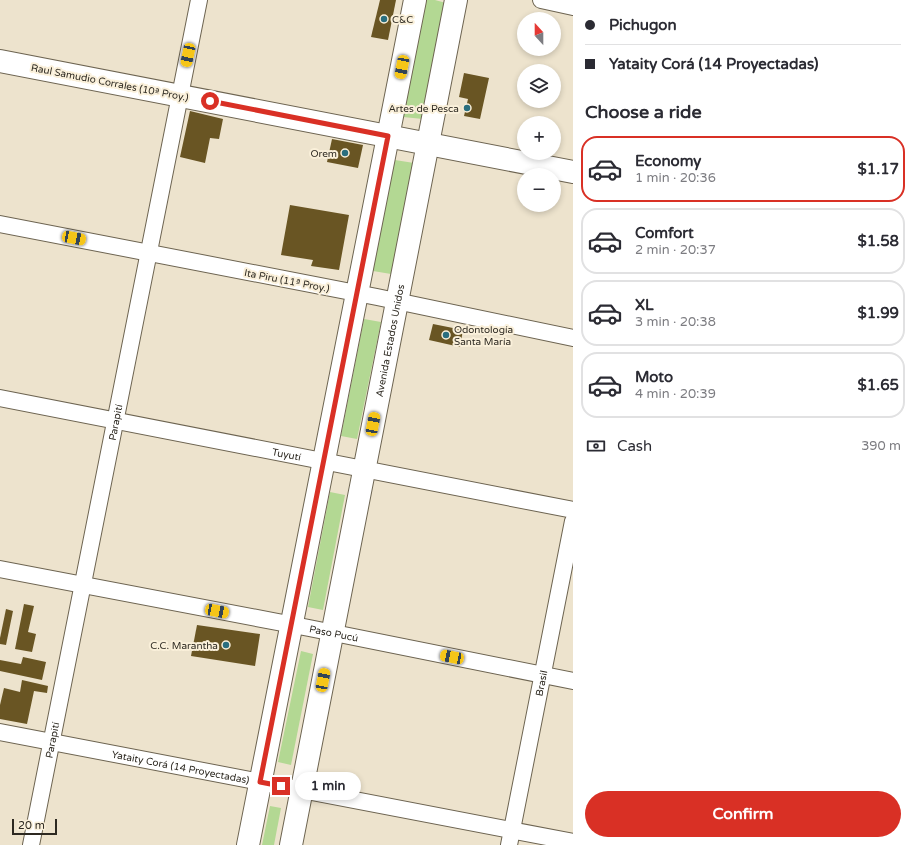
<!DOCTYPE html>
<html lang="en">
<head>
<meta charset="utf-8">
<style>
	:root { --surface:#fff; --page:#f2f2f3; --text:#2b2b33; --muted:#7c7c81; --line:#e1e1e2; --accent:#d93025 }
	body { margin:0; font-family:"Varela Round",sans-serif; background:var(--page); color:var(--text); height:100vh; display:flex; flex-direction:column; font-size:15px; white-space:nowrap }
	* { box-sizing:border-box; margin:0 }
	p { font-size:13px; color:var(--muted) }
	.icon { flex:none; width:22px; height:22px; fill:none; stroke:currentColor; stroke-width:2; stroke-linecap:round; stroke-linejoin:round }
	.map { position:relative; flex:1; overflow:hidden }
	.panel { display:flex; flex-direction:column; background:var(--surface); width:340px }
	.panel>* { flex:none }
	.hud { display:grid; align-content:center; height:88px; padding:0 12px; background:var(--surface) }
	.needle { width:26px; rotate:339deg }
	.fabs { position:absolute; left:517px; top:12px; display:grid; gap:8px }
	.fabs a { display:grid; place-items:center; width:44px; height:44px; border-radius:50%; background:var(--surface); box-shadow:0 2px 6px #0003; font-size:20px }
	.scale { position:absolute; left:12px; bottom:10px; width:45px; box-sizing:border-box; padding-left:4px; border:2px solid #2d2921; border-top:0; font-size:11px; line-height:14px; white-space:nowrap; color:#2d2921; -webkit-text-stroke:3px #faf0da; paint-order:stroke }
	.end { position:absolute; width:18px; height:18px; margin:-9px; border:5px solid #d93025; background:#fff; box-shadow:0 0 0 2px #fff }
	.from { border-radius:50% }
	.bubble { position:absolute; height:28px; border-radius:14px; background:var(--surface); box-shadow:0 2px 6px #0003; font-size:13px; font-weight:800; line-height:28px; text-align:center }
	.car { position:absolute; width:12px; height:24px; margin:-12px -6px; border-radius:5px; box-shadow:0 0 3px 1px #0007; background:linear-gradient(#f5c518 24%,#345 0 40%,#f5c518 0 76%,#345 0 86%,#f5c518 0) }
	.hud b { display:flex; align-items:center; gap:14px; height:38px; font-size:15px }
	.hud b+b { border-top:1px solid var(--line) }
	.hud i { width:10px; height:10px; background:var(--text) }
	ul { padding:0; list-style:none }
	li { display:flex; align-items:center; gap:12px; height:66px; margin:0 8px 6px; padding:0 4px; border:2px solid var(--line); border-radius:16px }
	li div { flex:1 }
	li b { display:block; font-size:15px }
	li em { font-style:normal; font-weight:800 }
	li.active { border-color:var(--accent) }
	li>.icon { width:36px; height:36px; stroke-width:1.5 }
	h2 { padding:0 12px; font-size:18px; line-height:48px }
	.pay { display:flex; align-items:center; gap:10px; height:44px; padding:0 12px; font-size:15px }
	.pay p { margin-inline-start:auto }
	.cta { display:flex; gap:8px; margin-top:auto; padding:8px 12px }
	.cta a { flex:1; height:46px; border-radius:24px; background:var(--accent); color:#fff; font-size:16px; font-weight:800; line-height:46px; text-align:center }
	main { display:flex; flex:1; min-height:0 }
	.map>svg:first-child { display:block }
	.green { fill:#b3d893 }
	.building { fill:#695523 }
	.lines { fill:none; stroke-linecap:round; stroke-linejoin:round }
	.street-casing { stroke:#6d6451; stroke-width:18 }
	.secondary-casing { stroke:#6d6451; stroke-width:24 }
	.street { stroke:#fff; stroke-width:16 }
	.secondary { stroke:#fff; stroke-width:22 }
	.route { stroke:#d93025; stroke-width:5 }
	.poi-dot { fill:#296e7e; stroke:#faf0da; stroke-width:1.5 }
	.labels { text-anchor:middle; stroke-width:4; stroke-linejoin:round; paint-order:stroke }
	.poi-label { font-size:10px; fill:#2d2921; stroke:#faf0da; text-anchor:end }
	.street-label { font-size:10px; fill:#2d2921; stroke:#faf0da }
</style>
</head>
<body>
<main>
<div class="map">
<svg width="573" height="845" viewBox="0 0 573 845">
	<rect width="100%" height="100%" fill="#ede3cd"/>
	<g class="green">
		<path d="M425,0h10l11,3 -23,116 -20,-2z"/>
		<path d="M395,160l19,3 -23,111 -18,-3z"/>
		<path d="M364,319l17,3 -24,117 -16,-3z"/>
		<path d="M330,492l15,3 -22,115 -15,-3z"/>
		<path d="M301,651l12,3 -22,111 -13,-3z"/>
		<path d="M270,806l11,2 -7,37h-12z"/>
	</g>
	<g class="building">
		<path d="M380,0h16l-8,40 -17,-3z"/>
		<path d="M464,73l25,5 -9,41 -16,-3 4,-17 -9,-2z"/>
		<path d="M190,111l33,8 -4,20 -9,-1 -5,25 -25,-6z"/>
		<path d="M332,139l31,6 -5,23 -31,-6z"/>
		<path d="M290,205l59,10 -10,55 -28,-4 2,-6 -32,-5z"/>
		<path d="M433,324l30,6 -3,17 -31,-7z"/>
		<path d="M24,604l10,2 -6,26 8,2 -4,18 -17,-3z"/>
		<path d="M6,609l7,2 -7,34 -6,-1v-6z"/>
		<path d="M197,625l63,9 -5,32 -64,-10z"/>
		<path d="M23,657l23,5 -4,18 -42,-9v-11l21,4z"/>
		<path d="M22,680l26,6 -1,7 -13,-2 -7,33 -27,-5v-14l4,-17 16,4z"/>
	</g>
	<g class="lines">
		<g class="street-casing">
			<g id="street">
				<path d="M541,0l32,7"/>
				<path d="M0,224l377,73 196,41"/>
				<path id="s1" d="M0,398l573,112"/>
				<path id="s2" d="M0,569l309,59 264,53"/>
				<path id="s3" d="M0,732l573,110"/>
				<path id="s4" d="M31,845l168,-845"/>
				<path id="s5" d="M509,845l64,-324"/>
			</g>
		</g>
		<g class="secondary-casing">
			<g id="secondary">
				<path d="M0,61l573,111"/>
				<path d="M248,845l167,-845"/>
				<path id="s6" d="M291,845l165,-845"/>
			</g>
		</g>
		<use href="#street" class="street"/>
		<use href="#secondary" class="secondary"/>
	</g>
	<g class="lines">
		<path class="route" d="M210,101l178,35 -128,646 21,4"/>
	</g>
	<g class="poi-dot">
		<circle cx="384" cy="19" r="4"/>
		<circle cx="467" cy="108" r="4"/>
		<circle cx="345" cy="153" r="4"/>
		<circle cx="446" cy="335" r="4"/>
		<circle cx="226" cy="645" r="4"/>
	</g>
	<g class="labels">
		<g class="poi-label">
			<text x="392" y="23" text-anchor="start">C&amp;C</text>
			<text x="459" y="112">Artes de Pesca</text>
			<text x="337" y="157">Orem</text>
			<text x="454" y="333" text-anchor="start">Odontología<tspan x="454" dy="12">Santa María</tspan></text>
			<text x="218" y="649">C.C. Marantha</text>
		</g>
		<g class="street-label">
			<text transform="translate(110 82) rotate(11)" y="4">Raul Samudio Corrales (10ª Proy.)</text>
			<text transform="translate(287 280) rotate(11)" y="4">Ita Piru (11ª Proy.)</text>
			<text dy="4" stroke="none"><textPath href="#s6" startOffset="514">Avenida Estados Unidos</textPath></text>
			<text dy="4" stroke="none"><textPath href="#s4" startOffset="431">Parapití</textPath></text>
			<text dy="4" stroke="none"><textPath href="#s1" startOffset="292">Tuyutí</textPath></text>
			<text dy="4" stroke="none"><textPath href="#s2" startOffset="340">Paso Pucú</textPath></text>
			<text dy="4" stroke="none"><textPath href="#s5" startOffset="165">Brasil</textPath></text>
			<text dy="4" stroke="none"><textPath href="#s4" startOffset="107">Parapití</textPath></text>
			<text dy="4" stroke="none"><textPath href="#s3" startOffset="184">Yataity Corá (14 Proyectadas)</textPath></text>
		</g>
	</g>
</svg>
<div class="fabs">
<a><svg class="needle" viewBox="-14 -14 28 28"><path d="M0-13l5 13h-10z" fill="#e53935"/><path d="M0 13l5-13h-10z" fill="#7c7c81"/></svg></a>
<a><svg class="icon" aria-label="layers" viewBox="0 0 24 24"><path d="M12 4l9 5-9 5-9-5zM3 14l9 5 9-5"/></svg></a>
<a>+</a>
<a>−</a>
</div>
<div class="scale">20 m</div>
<i class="end from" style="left:210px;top:101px"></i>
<i class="end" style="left:281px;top:786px"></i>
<div class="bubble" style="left:295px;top:772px;width:66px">1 min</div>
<i class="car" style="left:188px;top:55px;rotate:192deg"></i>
<i class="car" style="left:402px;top:67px;rotate:191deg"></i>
<i class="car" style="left:74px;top:238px;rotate:101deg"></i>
<i class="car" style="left:373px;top:424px;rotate:11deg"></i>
<i class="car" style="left:217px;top:611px;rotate:101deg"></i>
<i class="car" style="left:452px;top:657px;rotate:281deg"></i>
<i class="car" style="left:323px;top:680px;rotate:11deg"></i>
</div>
<section class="panel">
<div class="hud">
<b><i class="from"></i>Pichugon</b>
<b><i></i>Yataity Corá (14 Proyectadas)</b>
</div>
<h2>Choose a ride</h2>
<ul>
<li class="active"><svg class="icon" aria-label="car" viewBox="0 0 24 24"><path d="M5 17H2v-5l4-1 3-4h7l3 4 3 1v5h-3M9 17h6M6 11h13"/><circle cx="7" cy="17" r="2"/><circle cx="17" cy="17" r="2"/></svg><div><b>Economy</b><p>1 min · 20:36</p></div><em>$1.17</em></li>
<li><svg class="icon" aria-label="car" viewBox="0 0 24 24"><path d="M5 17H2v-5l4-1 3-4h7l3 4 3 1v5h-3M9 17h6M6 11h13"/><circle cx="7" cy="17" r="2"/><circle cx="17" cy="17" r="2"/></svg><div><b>Comfort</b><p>2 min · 20:37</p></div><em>$1.58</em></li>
<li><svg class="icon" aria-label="car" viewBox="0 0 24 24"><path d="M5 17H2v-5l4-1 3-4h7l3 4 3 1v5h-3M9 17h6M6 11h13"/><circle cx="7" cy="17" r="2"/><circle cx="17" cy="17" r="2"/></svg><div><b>XL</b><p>3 min · 20:38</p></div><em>$1.99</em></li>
<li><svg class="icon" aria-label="car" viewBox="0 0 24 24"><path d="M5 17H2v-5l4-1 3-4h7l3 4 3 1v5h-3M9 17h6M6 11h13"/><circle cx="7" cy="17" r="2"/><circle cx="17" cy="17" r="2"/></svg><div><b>Moto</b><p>4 min · 20:39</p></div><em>$1.65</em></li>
</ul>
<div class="pay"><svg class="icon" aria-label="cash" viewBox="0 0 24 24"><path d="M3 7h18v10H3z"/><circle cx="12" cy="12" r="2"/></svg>Cash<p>390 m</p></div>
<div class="cta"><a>Confirm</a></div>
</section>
</main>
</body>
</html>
